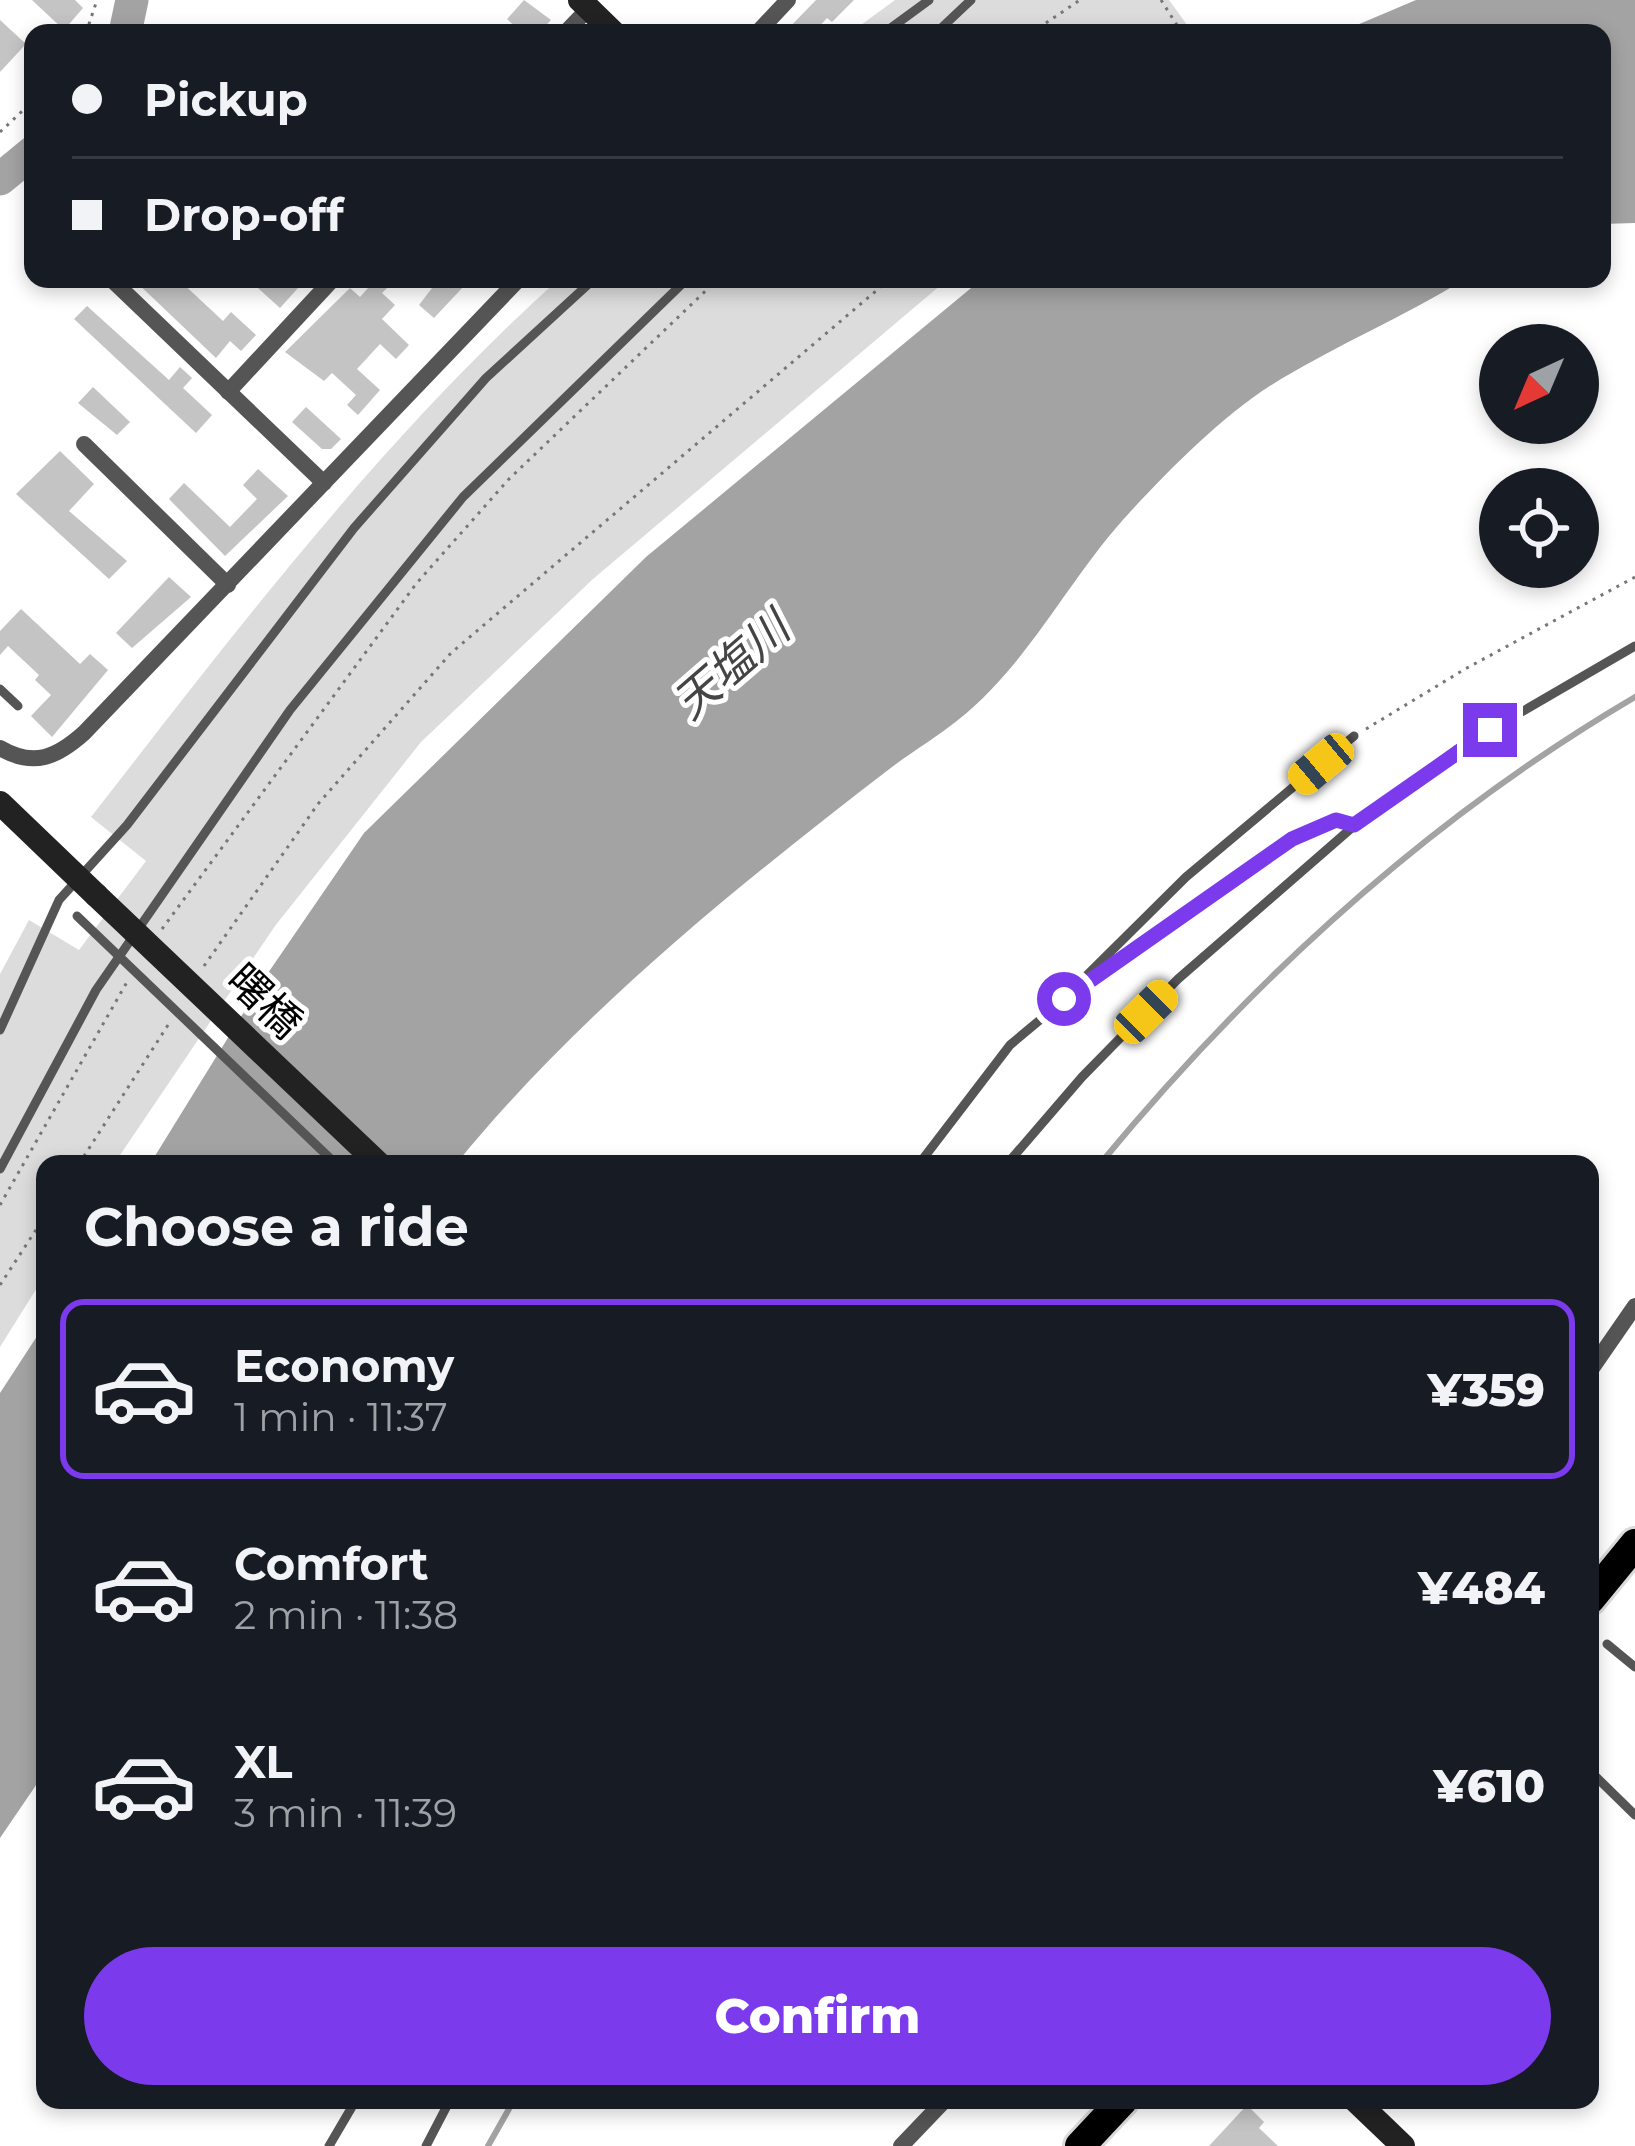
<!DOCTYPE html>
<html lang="en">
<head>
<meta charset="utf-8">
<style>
	:root { --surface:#171b24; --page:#20242c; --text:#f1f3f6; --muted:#9ea1a6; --line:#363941; --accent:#7c3aed }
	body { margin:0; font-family:Montserrat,"Noto Sans JP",sans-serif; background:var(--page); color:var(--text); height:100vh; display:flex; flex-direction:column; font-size:45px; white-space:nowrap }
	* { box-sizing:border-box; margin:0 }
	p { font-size:39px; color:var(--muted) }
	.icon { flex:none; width:66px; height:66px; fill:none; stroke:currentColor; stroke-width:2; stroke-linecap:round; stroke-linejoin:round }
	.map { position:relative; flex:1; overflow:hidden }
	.sheet { position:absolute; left:36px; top:1155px; width:1563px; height:954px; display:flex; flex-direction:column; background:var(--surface); border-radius:24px; box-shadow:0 6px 18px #0003 }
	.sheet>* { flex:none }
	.hud { position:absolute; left:24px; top:24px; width:1587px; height:264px; border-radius:24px; box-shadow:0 6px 18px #0003; display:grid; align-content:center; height:264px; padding:0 48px; background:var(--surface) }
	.needle { width:78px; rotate:224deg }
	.buttons { position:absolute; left:1479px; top:324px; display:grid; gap:24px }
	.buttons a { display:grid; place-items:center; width:120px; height:120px; border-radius:50%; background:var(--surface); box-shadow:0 6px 18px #0003; font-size:60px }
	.end { position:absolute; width:54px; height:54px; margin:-27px; border:15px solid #7c3aed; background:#fff; box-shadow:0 0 0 6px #fff }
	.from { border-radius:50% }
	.car { position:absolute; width:36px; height:72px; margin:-36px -18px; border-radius:15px; box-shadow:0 0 9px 3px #0007; background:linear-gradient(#f5c518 24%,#345 0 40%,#f5c518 0 76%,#345 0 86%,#f5c518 0) }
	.hud b { display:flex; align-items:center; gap:42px; height:114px; font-size:45px }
	.hud b+b { border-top:3px solid var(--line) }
	.hud i { width:30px; height:30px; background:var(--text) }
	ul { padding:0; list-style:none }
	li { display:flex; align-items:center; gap:36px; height:180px; margin:0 24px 18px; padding:0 24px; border:6px solid transparent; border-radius:24px }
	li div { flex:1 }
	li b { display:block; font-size:45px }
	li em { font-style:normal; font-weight:800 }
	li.active { border-color:var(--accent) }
	li>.icon { width:108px; height:108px; stroke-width:1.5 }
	h2 { padding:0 48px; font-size:54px; line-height:144px }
	.cta { display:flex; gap:24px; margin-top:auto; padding:24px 48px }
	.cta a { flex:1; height:138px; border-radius:72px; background:var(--accent); color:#fff; font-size:48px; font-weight:800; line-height:138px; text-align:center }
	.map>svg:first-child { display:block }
	.green { fill:#dcdcdc }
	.water { fill:#a3a3a3 }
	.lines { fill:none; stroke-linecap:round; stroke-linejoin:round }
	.stream { stroke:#a3a3a3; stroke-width:6 }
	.river { stroke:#a3a3a3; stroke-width:33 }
	.building { fill:#c4c4c4 }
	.highway-casing { stroke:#dbdbdb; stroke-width:36 }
	.path { stroke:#777; stroke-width:3; stroke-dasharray:3 6; stroke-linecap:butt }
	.lane { stroke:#555; stroke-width:9 }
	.street { stroke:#555; stroke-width:16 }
	.secondary { stroke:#222; stroke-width:24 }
	.highway { stroke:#000; stroke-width:30 }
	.lane-bridge { stroke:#555; stroke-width:9 }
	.secondary-bridge { stroke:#222; stroke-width:24 }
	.route { stroke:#7c3aed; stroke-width:15 }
	.labels { text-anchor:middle; stroke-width:10; stroke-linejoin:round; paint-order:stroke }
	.street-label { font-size:42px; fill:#000; stroke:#fff }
	.water-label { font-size:45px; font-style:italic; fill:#444; stroke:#fff }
</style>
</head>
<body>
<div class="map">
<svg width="1635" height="2146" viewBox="0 0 1635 2146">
	<rect width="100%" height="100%" fill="#fff"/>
	<g class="green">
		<path d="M895,0h274l24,33h-343z"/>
		<path d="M559,279h389l-355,300 -172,163 -146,184 -161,238h-69v111l-45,72v-373l29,-54 50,30 67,-89 -55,-44c145,-186 291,-379 468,-538z"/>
	</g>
	<g class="water">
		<path d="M1416,0h219v223l-33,1v-191h-264z"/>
		<path d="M982,279h483c-60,37 -124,64 -184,100 -55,33 -106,85 -150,132 -62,66 -101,152 -173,209 -21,17 -45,31 -66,47 -155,119 -313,246 -436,397h-306l118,-191 96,-140 282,-276z"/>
		<path d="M45,1324v448l-45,66v-445z"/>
	</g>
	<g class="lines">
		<g class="stream">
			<path d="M1100,1164c151,-183 329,-346 535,-467"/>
			<path d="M488,2146l26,-46"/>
		</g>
		<g class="river">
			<path d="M125,33l7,-33"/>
			<path d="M0,179l33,-27"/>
		</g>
	</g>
	<g class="building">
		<path d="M32,0h43l8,8 -19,22z"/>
		<path d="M524,0l27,20 -12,13h-17l-15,-14z"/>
		<path d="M816,0h38l-22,22 -5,-4 -14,15h-29z"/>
		<path d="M0,20l26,24 -26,28z"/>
		<path d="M133,279h45l45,42 8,-9 25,23 -15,16 -11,-10 -14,17z"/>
		<path d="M248,279h40l10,9 -18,20z"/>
		<path d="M376,279h20l-14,14 13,12 -13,14 27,26 -13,14 -16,-15 -23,25 23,21 -22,25 -11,-10 9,-10 -24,-22 -8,8 -39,-29 65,-64 10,9z"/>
		<path d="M439,279h17l8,7 -30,32 -15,-13z"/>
		<path d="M87,306l82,74 11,-13 12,11 -9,10 29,27 -16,18 -122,-114z"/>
		<path d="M93,387l37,35 -13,13 -39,-32z"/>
		<path d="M306,407l35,32 -10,10h-9l-30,-27z"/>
		<path d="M60,451l34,33 -25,27 58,50 -18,18 -93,-85z"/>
		<path d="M258,469l30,27 -63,60 -56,-57 15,-16 46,44 27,-28 -14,-14z"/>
		<path d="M169,577l22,20 -59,51 -16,-15z"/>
		<path d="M21,609l59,55 10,-10 18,16 -56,67 -21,-21 20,-21 -16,-15 4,-5 -31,-29 -8,9v-24z"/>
		<path d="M1247,2105l17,17 -5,6 19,18h-69z"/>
	</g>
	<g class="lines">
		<g class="highway-casing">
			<g id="highway">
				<path d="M1590,1599l45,-55"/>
				<path d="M1080,2146l43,-46"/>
			</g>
		</g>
		<g class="path">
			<path d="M1161,0l21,33"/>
			<path d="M86,33l11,-33"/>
			<path d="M1031,33l49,-33"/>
			<path d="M0,132l33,-31"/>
			<path d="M1366,729l99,-60 170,-92"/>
			<path d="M162,929l254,-345 92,-104 210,-201"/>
			<path d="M204,966l114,-162 133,-151 439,-374"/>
			<path d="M79,1164l89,-139"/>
			<path d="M0,1205l127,-223"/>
			<path d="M0,1285l45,-69"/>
		</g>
		<g class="lane">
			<path d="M884,33l45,-33"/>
			<path d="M936,33l35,-33"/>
			<path d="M0,689l18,17"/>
			<path d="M1072,990l114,-113 168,-141"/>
			<path d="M0,1030l59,-130 68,-75 227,-297 132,-150 108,-99"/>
			<path d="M919,1164l91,-119 55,-46 227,-160 44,-19 19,5"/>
			<path d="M1007,1164l75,-87 96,-98 177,-154 101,-75 179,-104"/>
			<path d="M0,1169l96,-179 194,-280 173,-213 224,-218"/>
			<path d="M1607,1644l28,23"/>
			<path d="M1590,1771l45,44"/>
			<path d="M329,2146l27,-46"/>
			<path d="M426,2146l24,-46"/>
		</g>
		<g class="street">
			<path d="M565,33l24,-25"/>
			<path d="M757,33l31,-33"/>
			<path d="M111,279l213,204"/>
			<path d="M228,392l105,-113"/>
			<path d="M84,444l144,141"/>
			<path d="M0,748c34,20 57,9 84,-15l435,-454"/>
			<path d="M1590,1371l45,-65"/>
			<path d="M901,2146l44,-46"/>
		</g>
		<g class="secondary">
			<path d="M580,0l34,33"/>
			<path d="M0,803l96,92"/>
			<path d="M1355,2100l48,46"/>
		</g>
		<use href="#highway" class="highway"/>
		<path class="lane-bridge" d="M77,916l259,248"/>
		<path class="secondary-bridge" d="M96,895l283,269"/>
	</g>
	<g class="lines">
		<path class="route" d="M1064,999l228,-160 44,-19 18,5 136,-95"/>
	</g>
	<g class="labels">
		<g class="street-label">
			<text transform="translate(265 1001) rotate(44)" y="15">曙橋</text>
		</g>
		<g class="water-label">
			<text transform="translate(731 665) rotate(-41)" y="16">天塩川</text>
		</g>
	</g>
</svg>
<div class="buttons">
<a><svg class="needle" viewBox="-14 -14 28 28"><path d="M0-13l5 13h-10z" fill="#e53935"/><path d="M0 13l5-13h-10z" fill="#9ea1a6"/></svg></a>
<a><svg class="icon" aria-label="locate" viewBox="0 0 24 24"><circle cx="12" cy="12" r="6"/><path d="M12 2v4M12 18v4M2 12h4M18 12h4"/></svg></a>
</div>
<i class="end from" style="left:1064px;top:999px"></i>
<i class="end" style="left:1490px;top:730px"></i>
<i class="car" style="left:1321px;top:764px;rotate:230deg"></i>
<i class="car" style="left:1146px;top:1012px;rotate:45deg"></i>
<div class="hud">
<b><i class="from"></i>Pickup</b>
<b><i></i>Drop-off</b>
</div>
<section class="sheet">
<h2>Choose a ride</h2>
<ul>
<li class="active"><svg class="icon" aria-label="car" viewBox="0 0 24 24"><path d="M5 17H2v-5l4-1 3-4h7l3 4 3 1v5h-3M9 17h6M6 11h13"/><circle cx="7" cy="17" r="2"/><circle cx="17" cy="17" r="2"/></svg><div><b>Economy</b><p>1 min · 11:37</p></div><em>¥359</em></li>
<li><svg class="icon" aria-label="car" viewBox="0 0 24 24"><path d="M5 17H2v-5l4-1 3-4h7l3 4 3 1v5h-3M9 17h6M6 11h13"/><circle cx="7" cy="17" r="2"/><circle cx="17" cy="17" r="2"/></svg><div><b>Comfort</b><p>2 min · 11:38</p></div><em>¥484</em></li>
<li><svg class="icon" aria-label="car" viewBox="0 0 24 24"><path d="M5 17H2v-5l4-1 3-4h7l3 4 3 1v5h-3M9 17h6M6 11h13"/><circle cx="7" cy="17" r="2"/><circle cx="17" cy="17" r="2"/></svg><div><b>XL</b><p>3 min · 11:39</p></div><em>¥610</em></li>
</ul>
<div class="cta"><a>Confirm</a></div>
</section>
</div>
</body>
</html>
